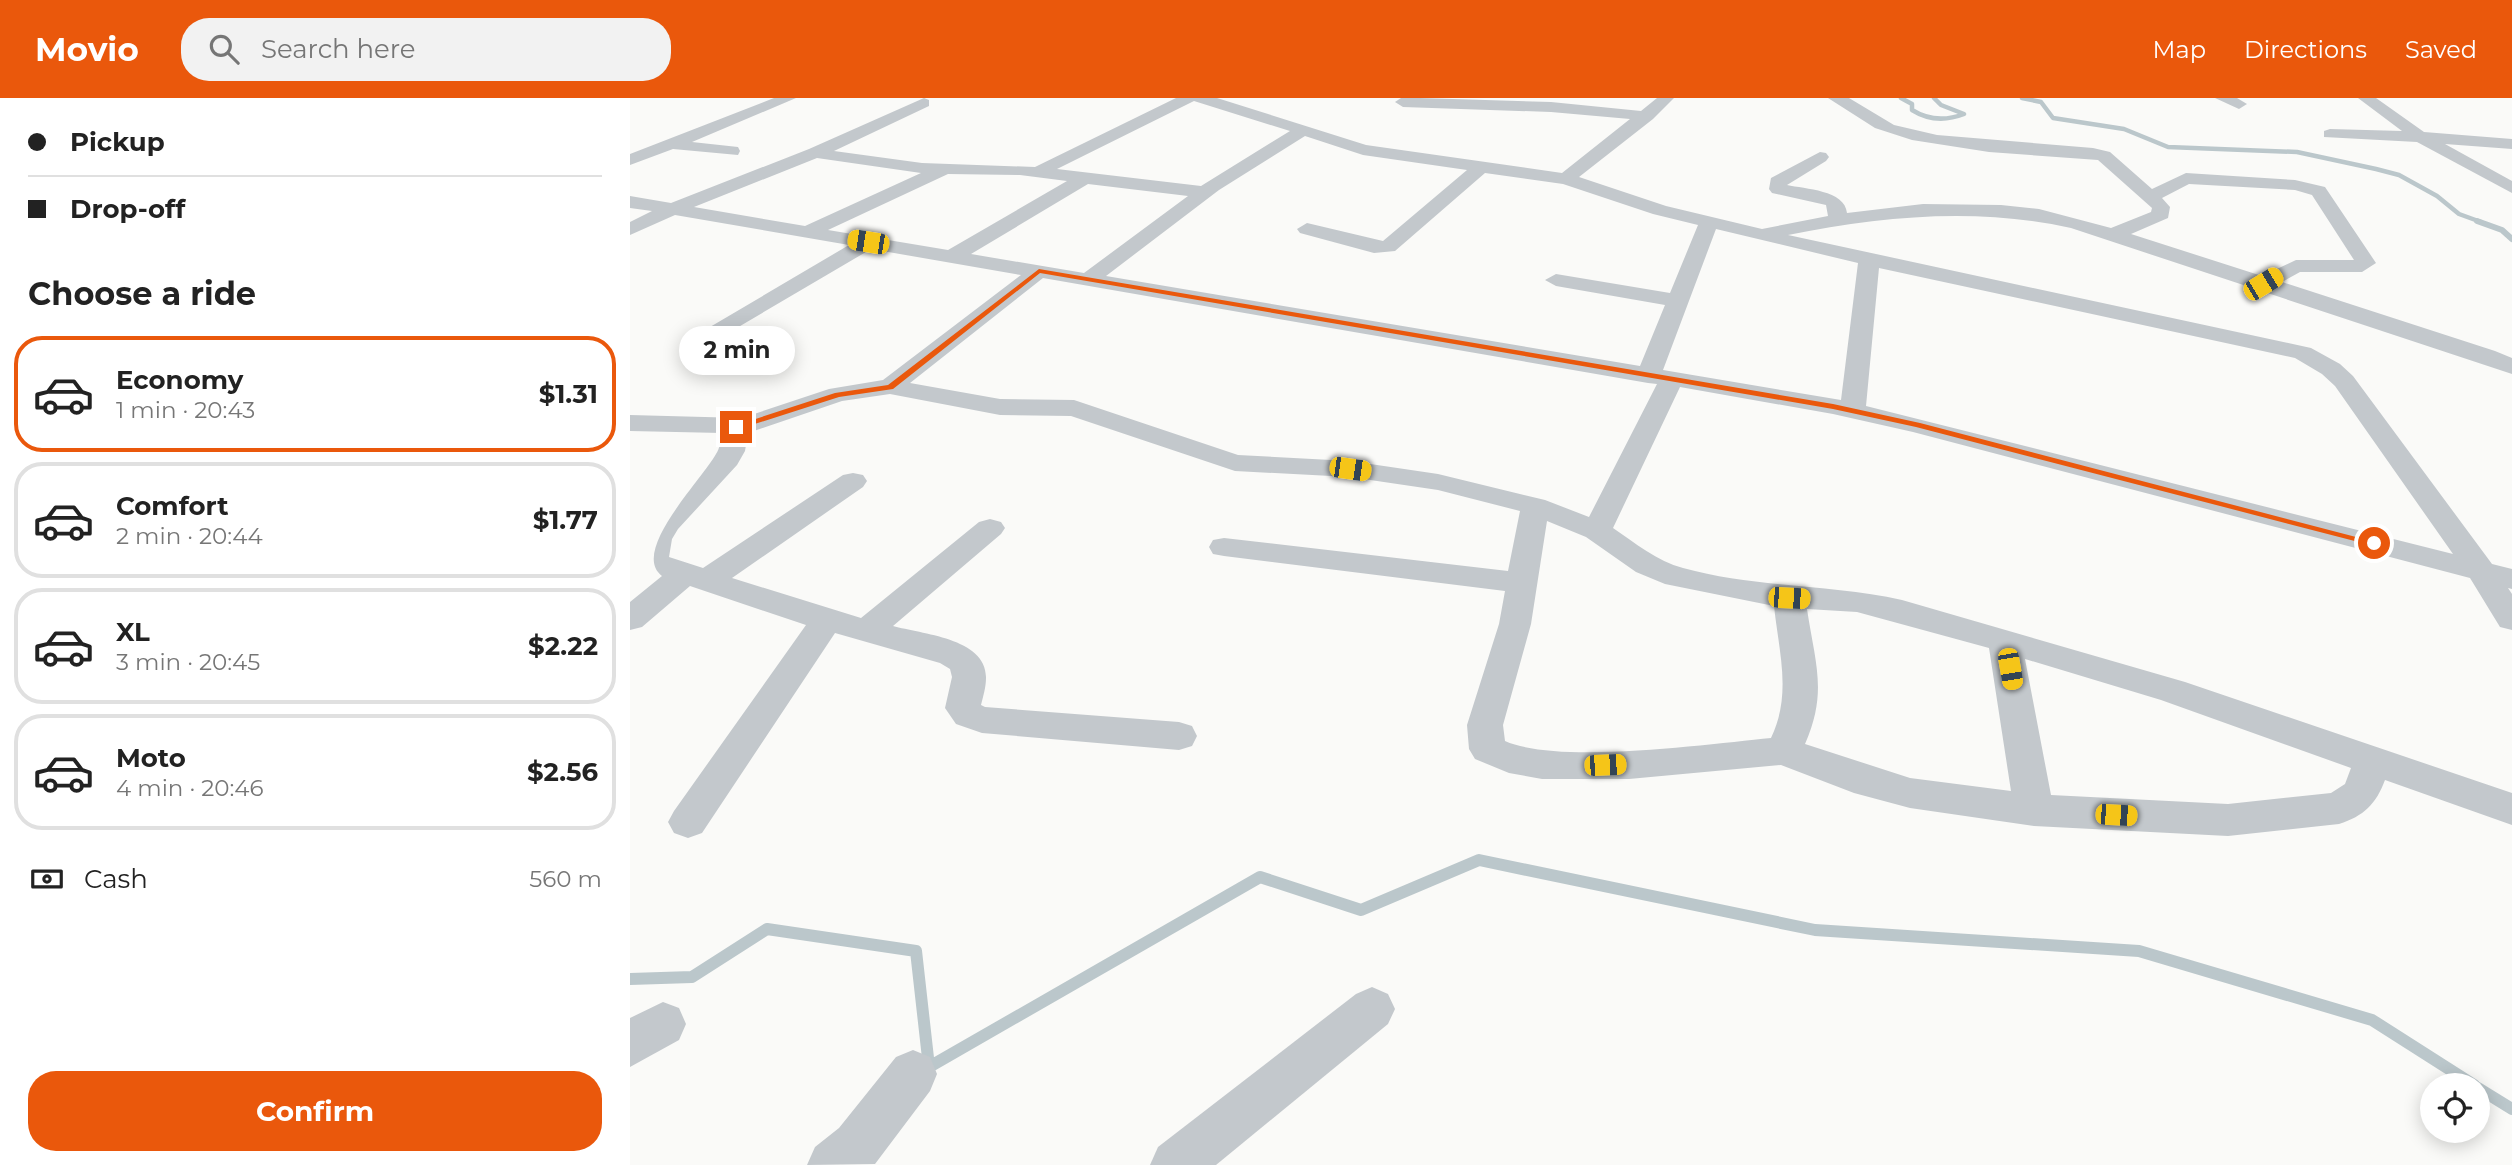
<!DOCTYPE html>
<html lang="en">
<head>
<meta charset="utf-8">
<style>
	:root { --surface:#fff; --page:#f2f2f2; --text:#222; --muted:#767676; --line:#e0e0e0; --accent:#ea580c }
	body { margin:0; font-family:Montserrat,sans-serif; background:var(--page); color:var(--text); height:100vh; display:flex; flex-direction:column; font-size:26px; white-space:nowrap }
	* { box-sizing:border-box; margin:0 }
	p { font-size:23px; color:var(--muted) }
	.icon { flex:none; width:38px; height:38px; fill:none; stroke:currentColor; stroke-width:2; stroke-linecap:round; stroke-linejoin:round }
	.map { position:relative; flex:1; overflow:hidden }
	.side { display:flex; flex-direction:column; background:var(--surface); width:630px }
	.side>* { flex:none }
	.guide { display:grid; align-content:center; height:154px; padding:0 28px; background:var(--surface) }
	.tools { position:absolute; left:1790px; top:975px; display:grid; gap:14px }
	.tools a { display:grid; place-items:center; width:70px; height:70px; border-radius:50%; background:var(--surface); box-shadow:0 4px 18px #0003; font-size:35px }
	.end { position:absolute; width:32px; height:32px; margin:-16px; border:9px solid #ea580c; background:#fff; box-shadow:0 0 0 4px #fff }
	.from { border-radius:50% }
	.bubble { position:absolute; height:49px; border-radius:24px; background:var(--surface); box-shadow:0 4px 18px #0003; font-size:23px; font-weight:700; line-height:49px; text-align:center }
	.car { position:absolute; width:21px; height:42px; margin:-21px -10px; border-radius:9px; box-shadow:0 0 5px 2px #0007; background:linear-gradient(#f5c518 24%,#345 0 40%,#f5c518 0 76%,#345 0 86%,#f5c518 0) }
	.guide b { display:flex; align-items:center; gap:24px; height:66px; font-size:26px }
	.guide b+b { border-top:2px solid var(--line) }
	.guide i { width:18px; height:18px; background:var(--text) }
	ul { padding:0; list-style:none }
	li { display:flex; align-items:center; gap:21px; height:116px; margin:0 14px 10px; padding:0 14px; border:4px solid var(--line); border-radius:28px }
	li div { flex:1 }
	li b { display:block; font-size:26px }
	li em { font-style:normal; font-weight:700 }
	li.on { border-color:var(--accent) }
	li>.icon { width:63px; height:63px; stroke-width:1.5 }
	h2 { padding:0 28px; font-size:32px; line-height:84px }
	.pay { display:flex; align-items:center; gap:18px; height:77px; padding:0 28px; font-size:26px }
	.pay p { margin-inline-start:auto }
	.primary-button { display:flex; gap:14px; margin-top:auto; padding:14px 28px }
	.primary-button a { flex:1; height:80px; border-radius:28px; background:var(--accent); color:#fff; font-size:28px; font-weight:700; line-height:80px; text-align:center }
	header { display:flex; align-items:center; gap:42px; box-sizing:border-box; height:98px; padding:0 35px; background:var(--accent); color:#fff }
	header strong { font-size:33px }
	nav { display:flex; gap:38px; margin-inline-start:auto; font-size:24px }
	.search { width:490px; height:63px; background:var(--page); display:flex; align-items:center; gap:18px; box-sizing:border-box; padding:0 24px; border-radius:28px; color:var(--muted); font-size:26px }
	main { display:flex; flex:1; min-height:0 }
	.map>svg:first-child { display:block }
	.lines { fill:none; stroke-linecap:round; stroke-linejoin:round }
	.stream-far2 { stroke:#bbc7cb; stroke-width:4.5 }
	.stream-far1 { stroke:#bbc7cb; stroke-width:6 }
	.stream { stroke:#bbc7cb; stroke-width:12 }
	.street { fill:#c3c8cc; fill-rule:evenodd }
	.route { fill:#ea580c }
</style>
</head>
<body>
<header>
<strong>Movio</strong>
<div class="search"><svg class="icon" aria-label="search" viewBox="0 0 24 24"><circle cx="10" cy="10" r="6"/><path d="M15 15l6 6"/></svg>Search here</div>
<nav><a>Map</a><a>Directions</a><a>Saved</a></nav>
</header>
<main>
<section class="side">
<div class="guide">
<b><i class="from"></i>Pickup</b>
<b><i></i>Drop-off</b>
</div>
<h2>Choose a ride</h2>
<ul>
<li class="on"><svg class="icon" aria-label="car" viewBox="0 0 24 24"><path d="M5 17H2v-5l4-1 3-4h7l3 4 3 1v5h-3M9 17h6M6 11h13"/><circle cx="7" cy="17" r="2"/><circle cx="17" cy="17" r="2"/></svg><div><b>Economy</b><p>1 min · 20:43</p></div><em>$1.31</em></li>
<li><svg class="icon" aria-label="car" viewBox="0 0 24 24"><path d="M5 17H2v-5l4-1 3-4h7l3 4 3 1v5h-3M9 17h6M6 11h13"/><circle cx="7" cy="17" r="2"/><circle cx="17" cy="17" r="2"/></svg><div><b>Comfort</b><p>2 min · 20:44</p></div><em>$1.77</em></li>
<li><svg class="icon" aria-label="car" viewBox="0 0 24 24"><path d="M5 17H2v-5l4-1 3-4h7l3 4 3 1v5h-3M9 17h6M6 11h13"/><circle cx="7" cy="17" r="2"/><circle cx="17" cy="17" r="2"/></svg><div><b>XL</b><p>3 min · 20:45</p></div><em>$2.22</em></li>
<li><svg class="icon" aria-label="car" viewBox="0 0 24 24"><path d="M5 17H2v-5l4-1 3-4h7l3 4 3 1v5h-3M9 17h6M6 11h13"/><circle cx="7" cy="17" r="2"/><circle cx="17" cy="17" r="2"/></svg><div><b>Moto</b><p>4 min · 20:46</p></div><em>$2.56</em></li>
</ul>
<div class="pay"><svg class="icon" aria-label="cash" viewBox="0 0 24 24"><path d="M3 7h18v10H3z"/><circle cx="12" cy="12" r="2"/></svg>Cash<p>560 m</p></div>
<div class="primary-button"><a>Confirm</a></div>
</section>
<div class="map">
<svg width="1882" height="1067" viewBox="0 0 1882 1067">
	<rect width="100%" height="100%" fill="#fafaf8"/>
	<g class="lines">
		<g class="stream-far2">
			<path d="M1271,0l11,6v6c16,10 34,11 52,4l-23,-9 -7,-7"/>
			<path d="M1392,0l19,4 12,16 71,11 44,18 129,5 79,17 23,6 38,21 22,18 22,8"/>
		</g>
		<path class="stream-far1" d="M1847,123l25,9 10,9"/>
		<g class="stream">
			<path d="M0,881l62,-2 75,-48 149,22 13,116 331,-190 101,33 118,-50 336,70 324,21 233,69 102,65"/>
			<path d="M1848,990l34,21"/>
		</g>
		<g class="street">
			<path d="M144,0h22l-104,44 46,5 2,4 -2,4 -65,-6 -43,16v-11z"/>
			<path d="M294,0l5,2v6l-95,45 88,12 113,4 141,-69h41l149,47 196,28 68,-54 -79,-7 -148,-5 -8,-5 6,-4h19l131,4 90,9 16,-13h17l-21,21 -74,58 87,29 96,23 66,-13 -2,-11 -54,-12 -3,-4 2,-11 49,-26 6,1 3,4 -3,4 -39,24c18,4 58,5 60,28l76,-9 78,1 38,4 72,19 40,-16 1,-4 -54,-48 -109,-8 -77,-12 -37,-12 -47,-30h21l45,27 43,10 156,13 17,4 42,37 34,-16 109,7 30,7 51,76 -14,9h-62l-18,10 213,69 17,7v16l-441,-146c-95,-21 -189,-12 -283,7l523,113 29,16 13,12 139,188 20,5v20l-4,-1 4,6v36l-12,-3 -30,-49 -557,-146 -80,-18 -153,-27 -67,141c22,15 44,33 70,40 72,20 147,16 219,32l283,82 327,111v32l-127,-45c-9,24 -21,36 -46,44l-111,12 -194,-10 -124,-18 -56,-15 -73,-28 -152,14h-87l-33,-6 -34,-14 -6,-10 -2,-24 32,-101 6,-33 -281,-35 -11,-2 -4,-7 4,-7 11,-2 284,33 12,-60 -82,-21 -88,-13 -115,-6 -164,-55 -71,-1 -110,-21 -48,7 -94,32 -3,18 -8,14 -59,64 -6,10 -3,18 34,11 140,-93 10,-2 10,2 4,6 -4,6 -131,91 129,40 118,-96 11,-3 11,3 4,6 -4,6 -108,92c28,8 94,12 93,52 0,9 -3,19 -5,27l4,2 194,15 13,4 5,10 -5,10 -13,4 -197,-17 -26,-9 -11,-16 7,-31 -2,-8 -10,-6 -105,-30 -133,200 -14,5 -14,-5 -6,-11 6,-11 132,-186 -116,-39 -48,41 -12,3v-28l32,-26c-32,-24 38,-94 54,-122 4,-6 5,-14 6,-21l-92,-2v-16l112,3 87,-29 54,-9 138,-105 -150,-26 -153,90 -8,-2 -4,-5 4,-5 139,-82 -174,-30 -45,20v-13l22,-11 -22,-3v-12l41,7 138,-54zM564,3l96,30 -89,55 -144,-17zM675,38l58,19 104,15 -84,71 -76,-18 -10,6 3,4 74,20 21,-2 90,-78 78,11 90,30 45,11 -28,68 -114,-19 -11,6 11,6 109,19 -25,61 -534,-90 113,-86zM187,60l104,15 -116,53 -111,-19zM318,76l72,1 47,6 -119,69 -120,-20zM458,86l100,12 -104,77 -113,-19zM1559,86l106,6 17,5 42,65h-58l-34,16 -131,-42 37,-16 2,-11 -8,-9zM1086,131l142,34 -17,137 -178,-30zM1249,170l416,90 27,16 13,12 118,168 -587,-148zM413,180l605,105 9,1 -68,133 -44,-17 -107,-26 -88,-13 -112,-6 -164,-55 -74,-1 -90,-16zM917,423l39,16 50,35 29,12 109,22c5,47 18,88 -3,132 -63,6 -212,27 -266,3l-2,-16 28,-101zM1177,511l50,3 132,36 22,143 -101,-13 -105,-34c23,-52 10,-81 2,-135zM1395,561l136,41 190,68 -6,16 -14,9 -103,11 -177,-9z"/>
			<path d="M1585,0h22l10,6 -8,5z"/>
			<path d="M1728,0h18l48,34 88,7v10l-67,-5 67,37v12l-95,-51 -93,-5v-6l6,-2 72,2z"/>
			<path d="M742,889l16,7 7,15 -7,15 -172,141h-66l8,-18 198,-153z"/>
			<path d="M33,904l16,6 7,16 -7,16 -49,27v-49z"/>
			<path d="M283,952l17,7 7,17 -7,17 -55,73 -68,1 8,-18 24,-19 57,-71z"/>
		</g>
	</g>
	<path class="route" d="M409,171l794,135 87,19 459,120 -5,3 -458,-119 -83,-18 -793,-136 -147,116 -54,8 -100,32 -8,-2 104,-34 53,-8z"/>
</svg>
<div class="tools">
<a><svg class="icon" aria-label="locate" viewBox="0 0 24 24"><circle cx="12" cy="12" r="6"/><path d="M12 2v4M12 18v4M2 12h4M18 12h4"/></svg></a>
</div>
<i class="end from" style="left:1744px;top:445px"></i>
<i class="end" style="left:106px;top:329px"></i>
<div class="bubble" style="left:49px;top:228px;width:116px">2 min</div>
<i class="car" style="left:238px;top:144px;rotate:279deg"></i>
<i class="car" style="left:1633px;top:186px;rotate:59deg"></i>
<i class="car" style="left:720px;top:371px;rotate:98deg"></i>
<i class="car" style="left:1159px;top:500px;rotate:93deg"></i>
<i class="car" style="left:1380px;top:571px;rotate:170deg"></i>
<i class="car" style="left:975px;top:667px;rotate:88deg"></i>
<i class="car" style="left:1486px;top:717px;rotate:93deg"></i>
</div>
</main>
</body>
</html>
